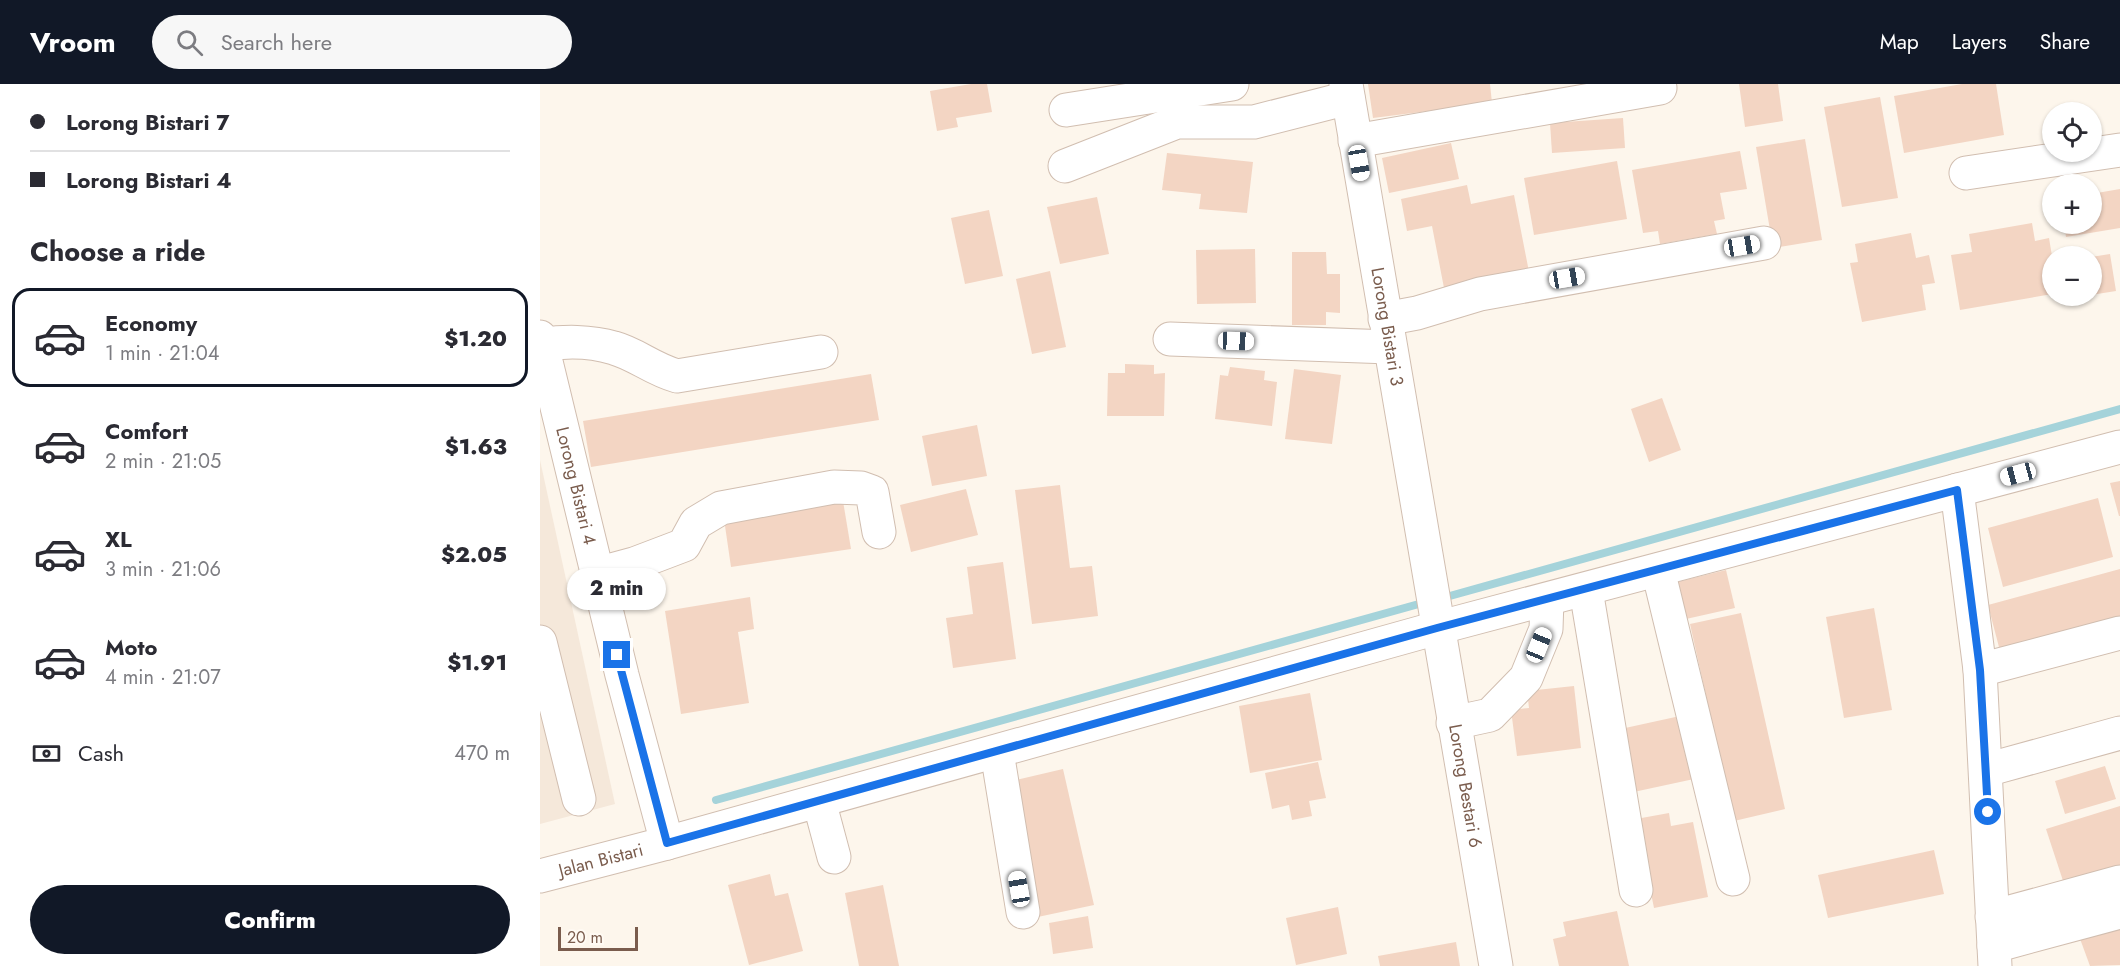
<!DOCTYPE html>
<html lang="en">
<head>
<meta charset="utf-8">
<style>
	:root { --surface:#fff; --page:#f7f7f7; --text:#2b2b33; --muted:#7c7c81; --line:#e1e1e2; --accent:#111827 }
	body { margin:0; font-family:Jost,sans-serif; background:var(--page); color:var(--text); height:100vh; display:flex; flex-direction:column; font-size:22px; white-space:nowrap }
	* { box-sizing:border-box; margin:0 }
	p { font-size:20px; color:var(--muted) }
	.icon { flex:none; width:33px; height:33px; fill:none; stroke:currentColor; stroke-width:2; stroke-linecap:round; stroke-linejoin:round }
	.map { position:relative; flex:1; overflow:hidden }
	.sheet { display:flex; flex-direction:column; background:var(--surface); width:540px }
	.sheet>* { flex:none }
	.banner { display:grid; align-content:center; height:132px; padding:0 30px; background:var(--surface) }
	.buttons { position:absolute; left:1502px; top:18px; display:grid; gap:12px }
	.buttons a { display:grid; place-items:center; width:60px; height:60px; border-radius:50%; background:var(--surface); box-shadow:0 2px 4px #0004; font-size:30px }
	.scale { position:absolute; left:18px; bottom:15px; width:80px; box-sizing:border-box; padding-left:6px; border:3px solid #7a5c4d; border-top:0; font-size:16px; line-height:21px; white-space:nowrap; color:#7a5c4d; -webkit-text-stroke:4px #fffaf3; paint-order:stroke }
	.end { position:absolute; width:27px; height:27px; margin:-14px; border:8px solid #1a73e8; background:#fff; box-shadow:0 0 0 3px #fff }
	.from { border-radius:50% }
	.bubble { position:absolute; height:42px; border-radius:21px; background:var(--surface); box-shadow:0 2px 4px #0004; font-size:20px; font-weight:800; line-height:42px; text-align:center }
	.car { position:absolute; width:18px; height:36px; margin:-18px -9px; border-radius:8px; box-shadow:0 0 4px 2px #0007; background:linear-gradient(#fff 24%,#345 0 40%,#fff 0 76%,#345 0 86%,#fff 0) }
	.banner b { display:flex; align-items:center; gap:21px; height:57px; font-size:22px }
	.banner b+b { border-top:2px solid var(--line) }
	.banner i { width:15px; height:15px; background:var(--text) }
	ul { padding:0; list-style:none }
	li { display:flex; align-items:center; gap:18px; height:99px; margin:0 12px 9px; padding:0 18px; border:3px solid transparent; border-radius:18px }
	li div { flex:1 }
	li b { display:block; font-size:22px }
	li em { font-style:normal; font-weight:800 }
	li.selected { border-color:var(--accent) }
	li>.icon { width:54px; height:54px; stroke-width:1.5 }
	h2 { padding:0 30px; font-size:27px; line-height:72px }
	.pay { display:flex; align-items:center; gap:15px; height:66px; padding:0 30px; font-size:22px }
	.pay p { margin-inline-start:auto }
	.cta { display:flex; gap:12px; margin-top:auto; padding:12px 30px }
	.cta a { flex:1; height:69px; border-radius:36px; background:var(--accent); color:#fff; font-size:24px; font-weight:800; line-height:69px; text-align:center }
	header { display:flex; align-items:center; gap:36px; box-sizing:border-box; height:84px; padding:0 30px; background:var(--accent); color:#fff }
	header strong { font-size:28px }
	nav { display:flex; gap:33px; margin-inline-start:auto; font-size:21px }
	.search { width:420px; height:54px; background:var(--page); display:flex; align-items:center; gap:15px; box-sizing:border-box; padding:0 21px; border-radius:33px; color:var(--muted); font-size:22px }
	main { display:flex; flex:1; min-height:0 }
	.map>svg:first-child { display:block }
	.residential { fill:#f5e8da }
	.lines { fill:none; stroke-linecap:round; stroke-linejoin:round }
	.stream { stroke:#a5d3da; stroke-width:8 }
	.building { fill:#f3d5c3 }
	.minor-casing { stroke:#d1beb0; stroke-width:35 }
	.minor { stroke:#fff; stroke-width:33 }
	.route { stroke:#1a73e8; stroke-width:8 }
	.labels { text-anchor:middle; stroke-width:4.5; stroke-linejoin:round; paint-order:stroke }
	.street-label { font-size:18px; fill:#7a5c4d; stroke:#fffaf3 }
</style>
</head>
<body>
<header>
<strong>Vroom</strong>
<div class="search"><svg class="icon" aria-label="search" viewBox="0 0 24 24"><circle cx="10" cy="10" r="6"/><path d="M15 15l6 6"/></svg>Search here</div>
<nav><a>Map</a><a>Layers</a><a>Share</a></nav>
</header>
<main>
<section class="sheet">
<div class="banner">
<b><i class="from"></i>Lorong Bistari 7</b>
<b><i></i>Lorong Bistari 4</b>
</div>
<h2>Choose a ride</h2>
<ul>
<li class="selected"><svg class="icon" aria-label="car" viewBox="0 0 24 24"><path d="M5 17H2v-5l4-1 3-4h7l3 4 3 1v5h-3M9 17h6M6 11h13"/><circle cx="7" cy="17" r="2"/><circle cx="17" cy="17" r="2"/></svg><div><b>Economy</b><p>1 min · 21:04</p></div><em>$1.20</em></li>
<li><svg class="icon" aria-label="car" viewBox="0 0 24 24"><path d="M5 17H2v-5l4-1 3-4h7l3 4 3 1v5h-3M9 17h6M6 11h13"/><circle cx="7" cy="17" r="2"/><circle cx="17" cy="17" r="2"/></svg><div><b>Comfort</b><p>2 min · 21:05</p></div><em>$1.63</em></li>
<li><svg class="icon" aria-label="car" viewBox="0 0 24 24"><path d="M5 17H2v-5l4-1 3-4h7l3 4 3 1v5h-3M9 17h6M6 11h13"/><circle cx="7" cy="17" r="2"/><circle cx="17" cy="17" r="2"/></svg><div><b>XL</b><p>3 min · 21:06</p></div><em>$2.05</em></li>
<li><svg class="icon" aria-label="car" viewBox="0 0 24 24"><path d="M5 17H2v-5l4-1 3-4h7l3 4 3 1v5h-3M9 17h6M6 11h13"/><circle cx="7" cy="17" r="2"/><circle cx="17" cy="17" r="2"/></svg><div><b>Moto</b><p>4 min · 21:07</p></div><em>$1.91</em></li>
</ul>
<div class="pay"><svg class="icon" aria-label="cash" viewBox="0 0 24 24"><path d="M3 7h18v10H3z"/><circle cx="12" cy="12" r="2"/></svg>Cash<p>470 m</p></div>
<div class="cta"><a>Confirm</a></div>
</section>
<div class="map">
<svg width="1580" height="882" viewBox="0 0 1580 882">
	<rect width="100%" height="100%" fill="#fdf6ec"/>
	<path class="residential" d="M0,376l75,344 -75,20z"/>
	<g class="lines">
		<g class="stream">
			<path d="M899,515l681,-190"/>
			<path d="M176,716l710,-198"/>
		</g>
	</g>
	<g class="building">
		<path d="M431,0h16l5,28 -36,6 2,9 -21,4 -7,-40z"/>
		<path d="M828,0h122l2,19 -119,15z"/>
		<path d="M1199,0h39l5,37 -38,6z"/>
		<path d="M1422,0h34l8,51 -100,18 -10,-57z"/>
		<path d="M1340,13l18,101 -56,9 -18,-100z"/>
		<path d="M1083,34l2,30 -73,5 -2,-30z"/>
		<path d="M1265,55l17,101 -49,8 -17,-101z"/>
		<path d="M911,59l8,36 -70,14 -7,-35z"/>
		<path d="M1200,67l7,38 -27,4 5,26 -11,2 3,13 -57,10 -2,-13 -15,2 -11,-63z"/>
		<path d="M627,69l86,9 -6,51 -48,-4 2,-15 -39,-4z"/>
		<path d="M1077,77l10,58 -93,16 -10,-57z"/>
		<path d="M927,101l4,19 43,-9 16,82 -85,16 -13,-67 -25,5 -6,-32z"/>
		<path d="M1580,105v39l-54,9 -2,-13h27v-30z"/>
		<path d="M557,113l12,57 -49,10 -13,-57z"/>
		<path d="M449,126l14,66 -38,8 -14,-66z"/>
		<path d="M1492,139l3,18 14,-3 3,18v38l-92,16 -9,-55 21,-3 -3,-18z"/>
		<path d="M1371,149l5,25 13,-3 6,28 -13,2 4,25 -64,12 -12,-59 8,-1 -3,-18z"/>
		<path d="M715,165l1,54 -59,1 -1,-54z"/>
		<path d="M752,168h34l1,22h13v39l-14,-1v13h-34z"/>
		<path d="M1570,170l6,37 -25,4v-38z"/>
		<path d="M510,187l16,76 -34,7 -16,-75z"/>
		<path d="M585,280l29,1v9l11,-1 -1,43h-57l1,-43h17z"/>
		<path d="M690,283l35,4 -1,9 13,2 -5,44 -57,-7 5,-44 8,1z"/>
		<path d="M754,285l47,6 -9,69 -47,-5z"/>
		<path d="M331,290l8,46 -288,47 -8,-46z"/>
		<path d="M1122,314l19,52 -32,12 -18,-53z"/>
		<path d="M437,341l10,51 -55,10 -10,-50z"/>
		<path d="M1580,397v35h-1l-9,-33z"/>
		<path d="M520,401l10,83 22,-2 6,50 -66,8 -17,-134z"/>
		<path d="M426,405l12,46 -67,17 -11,-47z"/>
		<path d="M1558,414l15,59 -110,30 -15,-59z"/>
		<path d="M303,417l8,48 -120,18 -7,-48z"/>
		<path d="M463,478l13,97 -63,9 -7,-50 27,-4 -6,-47z"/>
		<path d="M1580,485v50l-120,32 -12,-46z"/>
		<path d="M1186,486l9,38 -49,11 -9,-37z"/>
		<path d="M210,513l4,32 -16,3 11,71 -68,11 -16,-103z"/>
		<path d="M1334,524l18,102 -48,8 -18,-101z"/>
		<path d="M1201,529l44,196 -51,12 -44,-197z"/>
		<path d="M1034,602l7,62 -64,8 -6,-46 18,-2 -2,-17z"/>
		<path d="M770,609l12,67 -72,13 -11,-67z"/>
		<path d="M1140,632l14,63 -65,14 -13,-63z"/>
		<path d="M778,678l8,36 -17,3 3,15 -20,4 -3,-15 -17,4 -7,-36z"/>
		<path d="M1565,682l11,33 -51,15 -10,-33z"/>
		<path d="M523,685l31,136 -61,13 -30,-135z"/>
		<path d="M1580,722v67l-54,17 -20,-61z"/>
		<path d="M1129,729l2,13 22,-4 15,75 -54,11 -18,-89z"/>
		<path d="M1394,766l10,44 -116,24 -10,-43z"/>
		<path d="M230,790l5,22 13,-3 15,58 -54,14 -21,-80z"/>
		<path d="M343,801l16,81h-40l-14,-73z"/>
		<path d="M798,823l9,47 -51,11 -10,-47z"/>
		<path d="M1077,827l12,55h-70l-6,-27 13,-3 -3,-14z"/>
		<path d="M548,832l5,32 -40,6 -4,-31z"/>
		<path d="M1580,837v44l-30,1 -11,-30z"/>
		<path d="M916,858l4,24h-80l-2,-10z"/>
	</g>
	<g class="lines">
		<g class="minor-casing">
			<g id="minor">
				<path id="s1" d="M806,0l150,882"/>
				<path d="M526,26l166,-26"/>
				<path d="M815,57l305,-53"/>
				<path d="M525,82l112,-44h77l94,-24"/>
				<path d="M1426,89l154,-23"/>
				<path d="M845,235l32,-6 63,-19 284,-51"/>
				<path id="s2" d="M0,253l82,338 45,168"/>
				<path d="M630,255l220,8"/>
				<path d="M0,261c23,-4 51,-4 74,3 22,6 38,21 63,28l144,-24"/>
				<path d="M1417,406l23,180 15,296"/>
				<path d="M1118,486l75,309"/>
				<path d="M57,490l37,-10 50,-19 12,-22 25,-15 113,-21 27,1 11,4 7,40"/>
				<path d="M1046,506l50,300"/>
				<path d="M0,558l39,157"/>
				<path d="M1440,586l140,-37"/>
				<path d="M913,639l37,-8 36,-37 20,-49 1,-29"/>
				<path d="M457,668l26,160"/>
				<path d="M1446,686l134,-37"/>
				<path d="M279,717l15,56"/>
				<path id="s3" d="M0,792l127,-33 770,-215 683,-181"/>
				<path d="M1452,833l128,-35"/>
				<path d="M1454,862l126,-34"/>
			</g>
		</g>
		<use href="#minor" class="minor"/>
	</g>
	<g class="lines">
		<path class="route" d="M77,571l50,188 770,-215 520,-138 23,180 8,142"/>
	</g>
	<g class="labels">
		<g class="street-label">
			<text dy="6" stroke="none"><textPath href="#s1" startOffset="246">Lorong Bistari 3</textPath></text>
			<text dy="6" stroke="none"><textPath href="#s2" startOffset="153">Lorong Bistari 4</textPath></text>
			<text dy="6" stroke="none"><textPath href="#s1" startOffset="712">Lorong Bestari 6</textPath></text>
			<text dy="6" stroke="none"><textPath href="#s3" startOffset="63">Jalan Bistari</textPath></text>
		</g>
	</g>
</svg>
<div class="buttons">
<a><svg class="icon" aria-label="locate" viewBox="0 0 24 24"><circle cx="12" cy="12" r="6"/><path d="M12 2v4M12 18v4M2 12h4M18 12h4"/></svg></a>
<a>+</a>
<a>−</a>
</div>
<div class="scale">20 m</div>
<i class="end from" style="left:1448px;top:728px"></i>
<i class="end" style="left:77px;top:571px"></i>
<div class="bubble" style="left:27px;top:484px;width:99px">2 min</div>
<i class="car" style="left:819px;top:79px;rotate:170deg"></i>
<i class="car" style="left:1202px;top:162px;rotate:80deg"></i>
<i class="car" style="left:1027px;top:194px;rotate:80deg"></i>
<i class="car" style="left:696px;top:257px;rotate:92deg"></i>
<i class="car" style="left:1478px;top:390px;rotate:255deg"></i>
<i class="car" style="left:999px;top:561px;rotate:22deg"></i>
<i class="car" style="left:479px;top:805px;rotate:350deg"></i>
</div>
</main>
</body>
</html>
